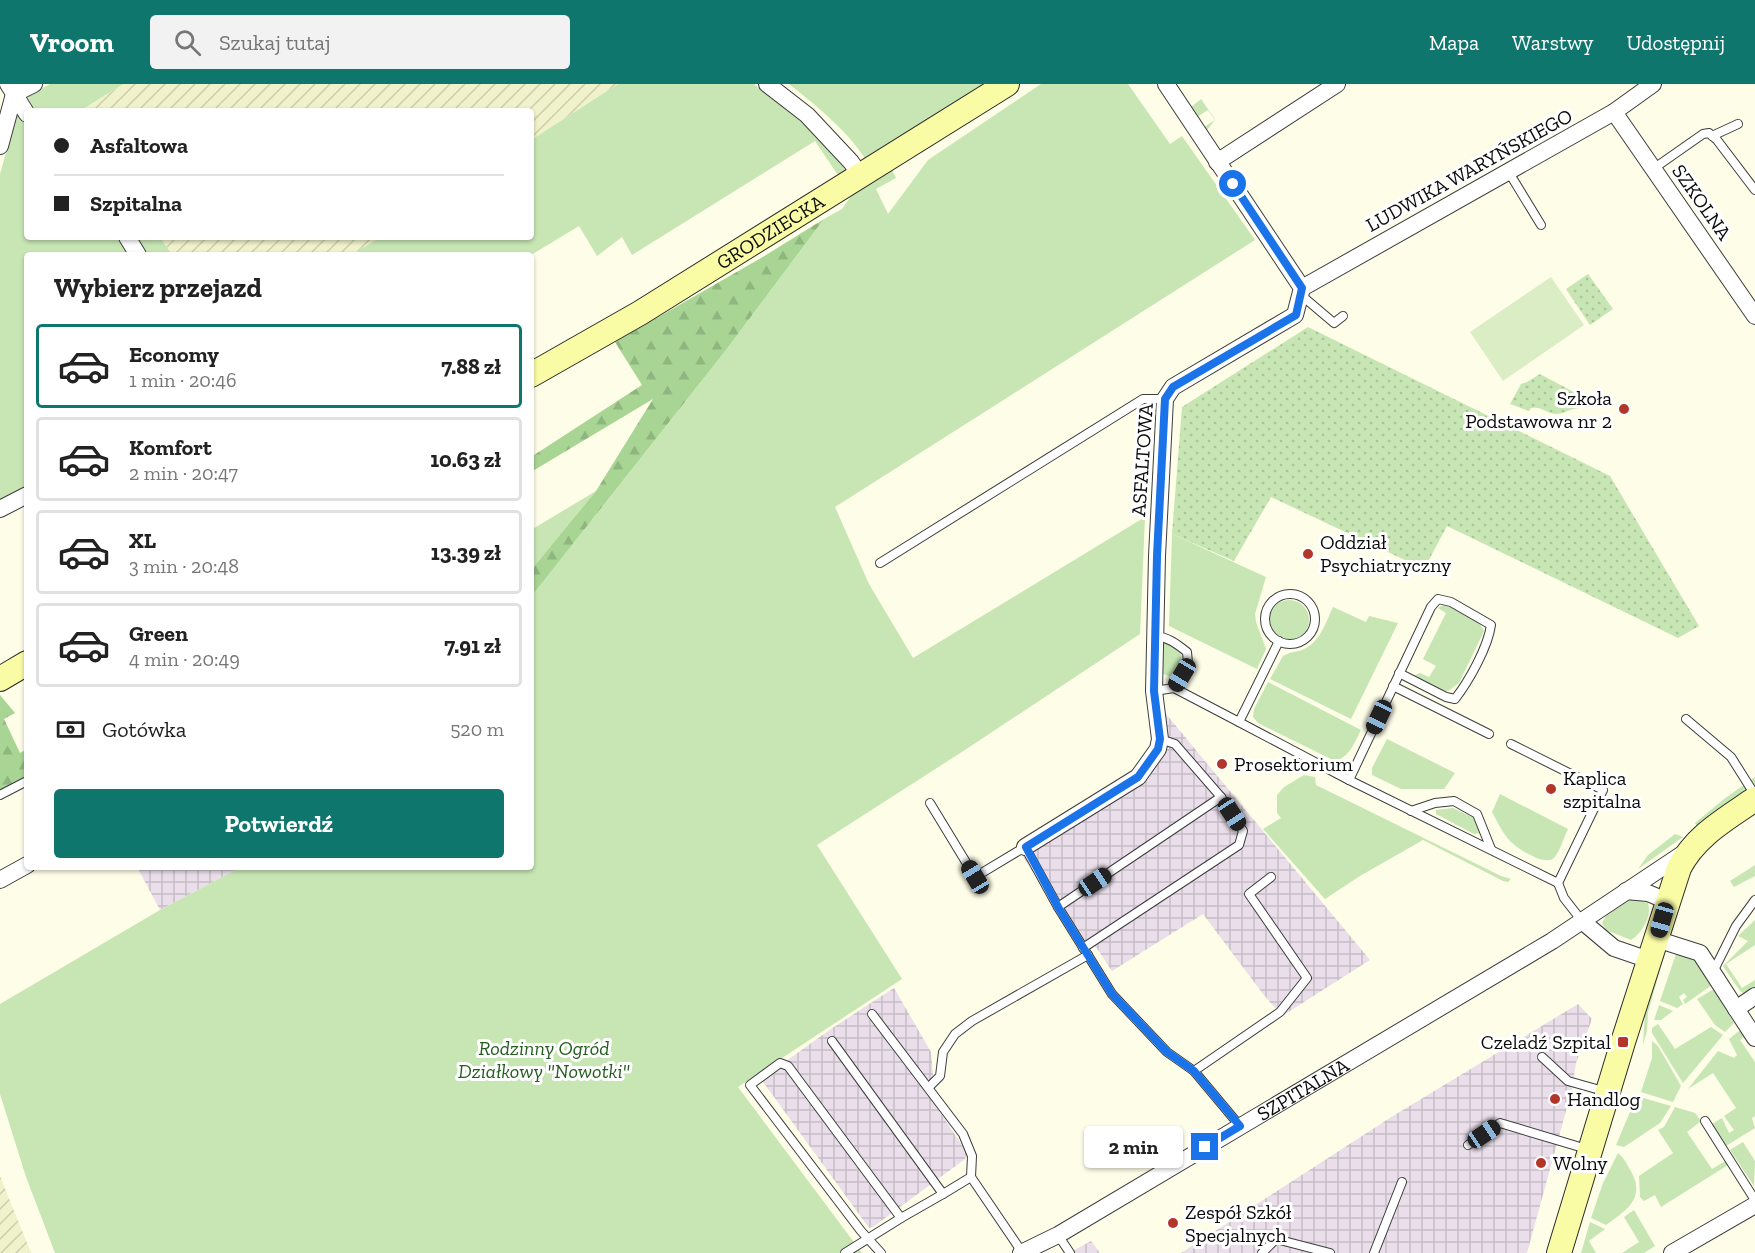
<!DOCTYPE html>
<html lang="pl">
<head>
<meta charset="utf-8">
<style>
	:root { --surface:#fff; --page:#f2f2f2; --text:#222; --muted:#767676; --line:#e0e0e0; --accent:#0f766e }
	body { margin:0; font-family:"Zilla Slab",serif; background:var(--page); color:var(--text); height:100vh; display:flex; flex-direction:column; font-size:22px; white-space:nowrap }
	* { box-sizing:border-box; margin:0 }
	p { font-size:20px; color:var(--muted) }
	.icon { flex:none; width:33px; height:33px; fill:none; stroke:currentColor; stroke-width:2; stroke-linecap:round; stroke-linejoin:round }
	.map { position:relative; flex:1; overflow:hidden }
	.panel { position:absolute; left:24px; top:168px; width:510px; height:618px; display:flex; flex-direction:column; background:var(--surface); border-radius:6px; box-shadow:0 2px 4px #0004 }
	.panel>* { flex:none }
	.hud { position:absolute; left:24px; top:24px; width:510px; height:132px; border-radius:6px; box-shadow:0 2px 4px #0004; display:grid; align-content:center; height:132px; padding:0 30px; background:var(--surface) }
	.end { position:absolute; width:27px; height:27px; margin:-14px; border:8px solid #1a73e8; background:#fff; box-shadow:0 0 0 3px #fff }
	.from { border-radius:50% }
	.bubble { position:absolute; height:42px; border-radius:6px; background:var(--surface); box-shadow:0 2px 4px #0004; font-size:20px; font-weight:700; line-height:42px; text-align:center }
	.car { position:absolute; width:18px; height:36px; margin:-18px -9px; border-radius:8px; box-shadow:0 0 4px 2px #0007; background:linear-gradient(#222 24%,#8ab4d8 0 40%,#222 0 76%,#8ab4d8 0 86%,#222 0) }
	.hud b { display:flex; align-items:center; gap:21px; height:57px; font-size:22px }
	.hud b+b { border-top:2px solid var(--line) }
	.hud i { width:15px; height:15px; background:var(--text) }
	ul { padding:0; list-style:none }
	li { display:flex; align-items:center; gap:18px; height:84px; margin:0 12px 9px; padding:0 18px; border:3px solid var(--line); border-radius:6px }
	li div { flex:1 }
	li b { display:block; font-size:22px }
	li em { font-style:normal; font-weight:700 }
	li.on { border-color:var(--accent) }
	li>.icon { width:54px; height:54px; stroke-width:1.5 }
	h2 { padding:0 30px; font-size:27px; line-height:72px }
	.pay { display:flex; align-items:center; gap:15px; height:66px; padding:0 30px; font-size:22px }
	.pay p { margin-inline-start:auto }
	.primary-button { display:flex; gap:12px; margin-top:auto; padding:12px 30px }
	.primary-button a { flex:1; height:69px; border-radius:6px; background:var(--accent); color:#fff; font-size:24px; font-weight:700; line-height:69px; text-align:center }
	header { display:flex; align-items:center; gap:36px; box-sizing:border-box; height:84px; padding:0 30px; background:var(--accent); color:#fff }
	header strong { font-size:28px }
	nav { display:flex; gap:33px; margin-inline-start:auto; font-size:21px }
	.search { width:420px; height:54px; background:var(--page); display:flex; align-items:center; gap:15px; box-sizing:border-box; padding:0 21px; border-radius:6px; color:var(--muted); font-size:22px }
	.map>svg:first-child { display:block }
	.industrial { fill:url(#industrial-grid) }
	.farmland { fill:url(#farmland-furrows) }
	.grass { fill:#c7e6b4 }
	.forest { fill:url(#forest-firs) }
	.park { fill:url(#park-dots) }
	.pitch { fill:#daedc5 }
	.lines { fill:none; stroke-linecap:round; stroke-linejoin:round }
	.lane-casing { stroke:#3d3d3d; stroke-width:10 }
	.street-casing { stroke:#3d3d3d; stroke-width:18 }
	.secondary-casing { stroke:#2c2c2c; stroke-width:26 }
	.lane { stroke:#fff; stroke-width:8 }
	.street { stroke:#fff; stroke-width:16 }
	.secondary { stroke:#f9fba5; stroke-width:24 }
	.route { stroke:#1a73e8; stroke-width:8 }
	.poi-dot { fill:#b2372a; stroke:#fff; stroke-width:2 }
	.labels { text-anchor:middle; stroke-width:6; stroke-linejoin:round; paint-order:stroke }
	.street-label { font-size:20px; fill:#0a0a0a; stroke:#fff }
	.poi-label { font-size:20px; fill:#0a0a0a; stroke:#fff; text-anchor:start }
	.park-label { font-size:20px; font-style:italic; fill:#235d1e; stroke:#fff }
</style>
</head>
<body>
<header>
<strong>Vroom</strong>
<div class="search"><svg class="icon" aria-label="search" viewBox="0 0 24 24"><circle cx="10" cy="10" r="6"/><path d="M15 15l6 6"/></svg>Szukaj tutaj</div>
<nav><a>Mapa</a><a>Warstwy</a><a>Udostępnij</a></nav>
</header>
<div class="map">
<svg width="1755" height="1169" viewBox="0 0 1755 1169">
	<defs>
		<pattern id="industrial-grid" width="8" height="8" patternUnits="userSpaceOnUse" patternTransform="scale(1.5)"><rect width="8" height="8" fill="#e9dee9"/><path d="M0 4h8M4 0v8" fill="none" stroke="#c6bdc6"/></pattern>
		<pattern id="farmland-furrows" width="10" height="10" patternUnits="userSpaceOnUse" patternTransform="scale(1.5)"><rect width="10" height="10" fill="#eff2ca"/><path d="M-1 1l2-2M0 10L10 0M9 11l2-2" fill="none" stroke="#ccceac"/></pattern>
		<pattern id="forest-firs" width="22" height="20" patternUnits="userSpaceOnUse" patternTransform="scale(1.5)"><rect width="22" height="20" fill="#a8d594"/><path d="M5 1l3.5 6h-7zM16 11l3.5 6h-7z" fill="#8fb67e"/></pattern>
		<pattern id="park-dots" width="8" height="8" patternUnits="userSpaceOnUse" patternTransform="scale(1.5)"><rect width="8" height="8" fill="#c7e6b4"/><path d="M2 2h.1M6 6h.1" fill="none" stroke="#aac499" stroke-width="1.8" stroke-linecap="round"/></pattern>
	</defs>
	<rect width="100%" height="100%" fill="#fefde8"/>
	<g class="industrial">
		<path d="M1166,630l204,246 -88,56 -19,-22 -60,-80 -91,57 -16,-24 -18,-2 -62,-100 119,-74 15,-19z"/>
		<path d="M137,783h104l-81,43z"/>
		<path d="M894,904l37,64 5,54 31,47 -2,6 -92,68 -4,1 -108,-149 70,-50z"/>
		<path d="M1578,920l14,15 -16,44 -4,26 -45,164h-346l212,-137z"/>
		<path d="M1091,1157l9,12h-31z"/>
	</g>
	<g class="farmland">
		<path d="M123,0h495l-87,56v-29h-451z"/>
		<path d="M160,153h221l-30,18h-179z"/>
		<path d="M0,1092l31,77h-31z"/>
	</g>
	<g class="grass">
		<path d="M50,0h73l-43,27h-44l-9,-15z"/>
		<path d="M618,0h136l45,35 47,51 -6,8 -25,-37 -183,114 -10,-18 -25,19 -18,-30 -48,29h-180l30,-18h150v-97z"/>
		<path d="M789,0h194l-50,33 -41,53 4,8 -20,11 12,25 40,-54 113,-76h87l42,60 12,-8 73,104 -420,267 34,77 44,74 232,-141 -5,117 -172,114 -151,97 85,134 -164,108 124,166h-807l-29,-76 -26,-83v-90l160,-94 81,-43h290v-270l195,-247 98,-131 18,-10 29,-41c-20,-35 -52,-60 -82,-84z"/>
		<path d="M1201,15l14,20v1l-8,10 -3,-3 11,-7 -7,-10 -11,7 -6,-10z"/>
		<path d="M19,26l8,12v115h91l14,18h-105v230l-27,15v-326l16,-58z"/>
		<path d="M132,153h28l12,18h-29z"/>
		<path d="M596,407l-65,79v-40z"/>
		<path d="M1172,450l94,43 -11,37 1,8 10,27 -9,20 -88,-43z"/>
		<circle cx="1289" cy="536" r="20"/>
		<path d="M1443,521c15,3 34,11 41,26l-25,52 -11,8 -8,-1 -27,-14 7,-3 9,4 7,-11 -13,-7 23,-46 -8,-5z"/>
		<path d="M1333,523l33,15 3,-6 29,7 -47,96 -81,-40 13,-23c7,-4 13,-4 19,-6 18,-7 24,-28 31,-43z"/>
		<path d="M1165,559c21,7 19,17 9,35l-13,-5v-27z"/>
		<path d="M1268,598l93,48c-7,13 -11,27 -26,31l-77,-38 -5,-6 1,-8z"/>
		<path d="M1387,655l68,34 -11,16h-43l-29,-14v-7z"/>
		<path d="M1304,691l11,2 1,8 185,91 10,3 -3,3 -5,-1 -80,-41 -63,36 -35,23 -62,-70 18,-11 -4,-5v-18l7,-8z"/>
		<path d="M1755,693v9l-57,41 -3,-4 29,-24z"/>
		<path d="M1500,710l68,35c-4,8 -8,23 -14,29 -9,9 -38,-10 -45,-18 -7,-8 -12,-19 -17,-28z"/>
		<path d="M1453,724l21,10 6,15 -6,1 -38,-20v-4z"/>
		<path d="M1675,750l8,3 -45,32 10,-14z"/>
		<path d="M1755,781v11l-21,11 -4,-6z"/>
		<path d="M1631,815h8l9,4c4,13 -6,30 -17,37l-25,-10 -4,-7 4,-7z"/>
		<path d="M1755,836v25l-29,19 16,24 13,-8v8l-10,6 -5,-3 -17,-25 25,-25 -10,-5z"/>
		<path d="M1667,862l-19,66 -1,19 -4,14 2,-33 19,-64z"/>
		<path d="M1678,864l18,8 16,29 -27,19 -2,-4 4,-3 -3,-4 -5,4 4,7 -6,4 -17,-7z"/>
		<path d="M1714,905l20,34 -9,9 -10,-7 -18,-26z"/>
		<path d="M1659,921l14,6 -12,9h-7z"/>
		<path d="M1658,940l17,25 36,-22 12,8 -40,48 -31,-50v-5z"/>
		<path d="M1739,947l10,2 -9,7 15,22v54l-3,2 3,10 -29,18 -14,-22 10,-6 7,15 5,-3 -10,-14 12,-8 -23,-35 -25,16 30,-38 16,7 3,-3 -8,-16z"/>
		<path d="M1652,957l6,5 23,40 -8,16 -32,-10 11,-34z"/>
		<path d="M1640,1013l31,9 -11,17 -36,24 -8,-2 14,-33z"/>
		<path d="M1675,1023l20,6 6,8 -14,11 25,37 15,-9 1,5 -67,42 -6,-12 -11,6 -4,-4 -1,-21 34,-23 -15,-23 6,-3z"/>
		<path d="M1743,1058l12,19 -1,25 -24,-36z"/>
		<path d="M1618,1069c5,4 8,9 11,15 18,28 0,41 -23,57l-15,-7 12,-35z"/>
		<path d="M1634,1126l21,36 -11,7h-22l17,-11 -15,-25z"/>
		<path d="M1590,1138l15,7 -16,12 7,12h-15z"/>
	</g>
	<g class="forest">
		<path d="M824,135l-98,131 -195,247v-27l65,-79 57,-92 -122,73v-15l111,-72 -27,-43 151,-87z"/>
		<path d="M0,611l15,18 -11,6 16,34 7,-4v28l-27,13z"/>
	</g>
	<g class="park">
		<path d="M1588,190l25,35 -23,16 -24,-36z"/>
		<path d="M1308,243l302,149 89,150 -21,12 -231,-112 -23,43 -153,-72 -37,64 -62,-27 10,-127z"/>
		<path d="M1540,290l41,22c2,5 2,8 -1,12 -9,0 -18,7 -25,6 -8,-1 -14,-8 -24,-6l-2,3 -19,-7 11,-20 6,-2z"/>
	</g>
	<path class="pitch" d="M1551,193l33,48 -81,56 -33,-49z"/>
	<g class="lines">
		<g class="lane-casing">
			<g id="lane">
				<path d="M1712,52l26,-12"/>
				<path d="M1653,85l50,-35 6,-1 8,7 38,50"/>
				<path d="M1508,87l33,54"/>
				<path d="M1301,211l33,28 9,-7"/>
				<path d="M880,479l263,-164h22"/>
				<circle cx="1290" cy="535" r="25"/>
				<path d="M1279,557l-40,81 110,58 82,-173 7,-8 13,3 40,23c-3,22 -22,56 -36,74l-9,-2 -47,-24"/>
				<path d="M1393,602l96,48"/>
				<path d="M1174,604l65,34"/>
				<path d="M1154,607l20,-3 14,-25 -1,-11c-10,-8 -19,-15 -32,-16"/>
				<path d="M1686,635l45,38 24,38"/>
				<path d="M1511,660l92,46 -45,93"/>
				<path d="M1349,696l209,103 6,15 18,23"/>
				<path d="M0,711l27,-14"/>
				<path d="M930,719l45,74 50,-30 33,60 54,87 55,58 27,19 46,55"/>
				<path d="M1411,727l24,-8 19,-2 23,13 14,35"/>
				<path d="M1058,823l163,-110 -46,-53 -15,-5"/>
				<path d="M1083,864l156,-103 4,-14 -22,-34"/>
				<path d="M1713,888l23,-46 19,-26"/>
				<path d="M872,930l91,120 9,22 -1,21 -28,17"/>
				<path d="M832,957l111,153 -42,24"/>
				<path d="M1542,973l26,24 39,11"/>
				<path d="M1194,987l86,-59 27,-34 -58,-84 22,-17"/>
				<path d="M929,1003l11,-11 3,-24 12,-18 17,-13 116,-66"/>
				<path d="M1705,1037l50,79"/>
				<path d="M1468,1061l32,-22 90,27"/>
				<path d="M971,1093l51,75"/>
				<path d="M1058,1151l12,18"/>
				<path d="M845,1169l56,-35 -113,-152 -8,-3 -30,22 111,146 20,22"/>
				<path d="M1262,1169l14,-14 54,14"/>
				<path d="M1374,1169l28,-71"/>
			</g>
		</g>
		<g class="street-casing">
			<g id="street">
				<path d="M8,0l19,30"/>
				<path d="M767,0l40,31 44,47 9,13"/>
				<path d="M1614,28l141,204"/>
				<path d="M0,62l14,-52 20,-10"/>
				<path d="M1217,78l120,-78"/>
				<path d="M127,153l11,18"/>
				<path d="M1302,204l312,-176 39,-28"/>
				<path d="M0,425l27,-14"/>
				<path d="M1025,763l113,-70 20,-28 2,-10 -6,-48 3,-135 8,-157 8,-12 122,-72 7,-27 -136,-204"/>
				<path d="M0,796l27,-15"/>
				<path d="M1626,807l22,2 19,8"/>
				<path d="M1582,837l32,27 35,12"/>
				<path d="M1656,855l44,14 55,85"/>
				<path d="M1736,925l19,-13"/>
				<path id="s1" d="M1021,1169l37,-18 494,-294 135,-90"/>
				<path d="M1672,1169l83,-48"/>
			</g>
		</g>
		<g class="secondary-casing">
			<g id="secondary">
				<path id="s2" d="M531,291l109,-62 367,-229"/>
				<path d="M0,595l27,-16"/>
				<path d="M1559,1169l64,-211 56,-174c16,-32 47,-49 76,-69"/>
			</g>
		</g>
		<use href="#lane" class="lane"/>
		<use href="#street" class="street"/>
		<use href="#secondary" class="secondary"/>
	</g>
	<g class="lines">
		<path class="route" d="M1205,1063l35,-21 -46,-55 -27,-19 -55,-58 -54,-87 -32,-60 112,-70 20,-28 2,-10 -6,-48 3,-135 8,-157 8,-12 123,-72 6,-27 -69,-104"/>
	</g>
	<g class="poi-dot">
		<circle cx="1624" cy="325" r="6"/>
		<circle cx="1308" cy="470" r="6"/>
		<circle cx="1222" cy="680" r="6"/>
		<circle cx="1551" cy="705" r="6"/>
		<rect x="1617" y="952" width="12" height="12" rx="3"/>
		<circle cx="1555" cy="1015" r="6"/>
		<circle cx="1541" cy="1079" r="6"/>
		<circle cx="1173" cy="1139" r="6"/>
	</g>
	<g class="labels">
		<g class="street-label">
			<text transform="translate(1469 86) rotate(-29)" y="7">LUDWIKA WARYŃSKIEGO</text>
			<text transform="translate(1702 118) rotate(55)" y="7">SZKOLNA</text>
			<text dy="7" stroke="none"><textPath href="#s2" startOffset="279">GRODZIECKA</textPath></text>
			<text transform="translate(1142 376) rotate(-86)" y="7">ASFALTOWA</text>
			<text dy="7" stroke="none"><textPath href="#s1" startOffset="326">SZPITALNA</textPath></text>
		</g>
		<g class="poi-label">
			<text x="1612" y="321" text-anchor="end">Szkoła<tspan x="1612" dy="23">Podstawowa nr 2</tspan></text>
			<text x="1320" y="465">Oddział<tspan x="1320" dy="23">Psychiatryczny</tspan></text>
			<text x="1234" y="687">Prosektorium</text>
			<text x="1563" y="701">Kaplica<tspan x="1563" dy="23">szpitalna</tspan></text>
			<text x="1611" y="965" text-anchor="end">Czeladź Szpital</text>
			<text x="1567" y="1022">Handlog</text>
			<text x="1553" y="1086">Wolny</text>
			<text x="1185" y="1135">Zespół Szkół<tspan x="1185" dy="23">Specjalnych</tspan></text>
		</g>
		<g class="park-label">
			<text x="544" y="971">Rodzinny Ogród<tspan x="544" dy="23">Działkowy "Nowotki"</tspan></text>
		</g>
	</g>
</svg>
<i class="end from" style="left:1233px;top:100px"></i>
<i class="end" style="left:1205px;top:1063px"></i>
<div class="bubble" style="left:1084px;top:1042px;width:99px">2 min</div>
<i class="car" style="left:1182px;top:591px;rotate:211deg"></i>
<i class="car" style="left:1379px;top:633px;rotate:205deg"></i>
<i class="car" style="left:1232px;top:730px;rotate:147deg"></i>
<i class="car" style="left:975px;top:793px;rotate:329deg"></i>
<i class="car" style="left:1095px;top:798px;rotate:56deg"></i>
<i class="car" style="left:1662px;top:836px;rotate:196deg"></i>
<i class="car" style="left:1484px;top:1050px;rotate:56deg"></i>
<div class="hud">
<b><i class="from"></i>Asfaltowa</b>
<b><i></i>Szpitalna</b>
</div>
<section class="panel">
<h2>Wybierz przejazd</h2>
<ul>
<li class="on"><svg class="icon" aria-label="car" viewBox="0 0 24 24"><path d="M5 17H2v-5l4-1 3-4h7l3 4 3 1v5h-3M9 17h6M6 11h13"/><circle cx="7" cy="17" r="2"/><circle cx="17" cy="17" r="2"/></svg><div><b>Economy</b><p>1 min · 20:46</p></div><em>7.88 zł</em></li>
<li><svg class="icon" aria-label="car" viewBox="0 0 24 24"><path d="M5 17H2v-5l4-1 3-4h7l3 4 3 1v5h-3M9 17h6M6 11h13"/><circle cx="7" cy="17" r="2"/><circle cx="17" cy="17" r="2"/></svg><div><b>Komfort</b><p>2 min · 20:47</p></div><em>10.63 zł</em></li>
<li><svg class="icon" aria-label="car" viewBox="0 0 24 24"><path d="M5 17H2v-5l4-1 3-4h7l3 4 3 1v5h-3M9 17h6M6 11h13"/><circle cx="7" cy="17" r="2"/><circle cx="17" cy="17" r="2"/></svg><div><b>XL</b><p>3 min · 20:48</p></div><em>13.39 zł</em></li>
<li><svg class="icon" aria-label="car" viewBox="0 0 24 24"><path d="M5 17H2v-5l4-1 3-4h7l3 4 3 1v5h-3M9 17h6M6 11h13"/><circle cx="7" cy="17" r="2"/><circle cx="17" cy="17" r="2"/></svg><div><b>Green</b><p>4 min · 20:49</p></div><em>7.91 zł</em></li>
</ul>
<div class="pay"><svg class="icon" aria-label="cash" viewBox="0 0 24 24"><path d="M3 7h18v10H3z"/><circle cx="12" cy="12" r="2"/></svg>Gotówka<p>520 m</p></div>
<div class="primary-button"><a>Potwierdź</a></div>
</section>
</div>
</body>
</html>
